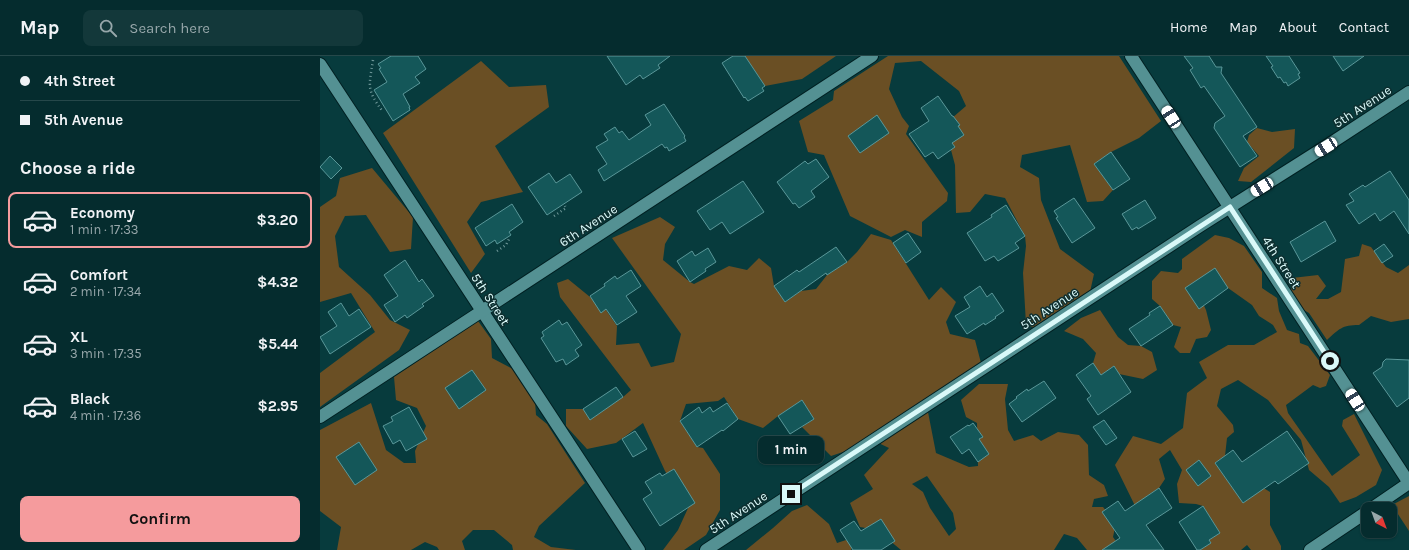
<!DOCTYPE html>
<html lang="en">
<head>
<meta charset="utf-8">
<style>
	:root { --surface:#052c2e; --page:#13383a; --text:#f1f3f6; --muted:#97a7aa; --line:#26484a; --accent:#f59b9d }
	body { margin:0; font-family:Karla,sans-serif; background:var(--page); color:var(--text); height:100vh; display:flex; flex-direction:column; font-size:15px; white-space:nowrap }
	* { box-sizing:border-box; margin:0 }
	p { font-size:13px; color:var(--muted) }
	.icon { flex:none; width:22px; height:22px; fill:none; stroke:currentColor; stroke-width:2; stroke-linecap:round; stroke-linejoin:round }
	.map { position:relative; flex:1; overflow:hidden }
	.sheet { display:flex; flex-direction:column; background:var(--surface); width:320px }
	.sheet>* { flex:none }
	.banner { display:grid; align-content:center; height:88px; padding:0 20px; background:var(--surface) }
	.needle { width:26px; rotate:139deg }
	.tools { position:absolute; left:1041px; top:446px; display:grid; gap:8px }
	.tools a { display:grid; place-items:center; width:36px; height:36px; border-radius:8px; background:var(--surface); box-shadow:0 1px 3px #0004,0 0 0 1px var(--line); font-size:20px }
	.end { position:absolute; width:18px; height:18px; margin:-9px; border:5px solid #daf9f9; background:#111; box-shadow:0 0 0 2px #111 }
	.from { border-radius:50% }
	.bubble { position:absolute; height:28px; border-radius:8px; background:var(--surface); box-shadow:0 1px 3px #0004,0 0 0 1px var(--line); font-size:13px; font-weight:700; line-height:28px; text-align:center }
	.car { position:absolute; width:12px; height:24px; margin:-12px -6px; border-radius:5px; box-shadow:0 0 3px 1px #0007; background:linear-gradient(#fff 24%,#345 0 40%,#fff 0 76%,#345 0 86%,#fff 0) }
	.banner b { display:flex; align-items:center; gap:14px; height:38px; font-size:15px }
	.banner b+b { border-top:1px solid var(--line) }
	.banner i { width:10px; height:10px; background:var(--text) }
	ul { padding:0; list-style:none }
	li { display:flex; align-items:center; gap:12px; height:56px; margin:0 8px 6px; padding:0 12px; border:2px solid transparent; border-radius:8px }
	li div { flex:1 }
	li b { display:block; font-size:15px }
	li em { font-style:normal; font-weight:700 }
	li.current { border-color:var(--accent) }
	li>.icon { width:36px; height:36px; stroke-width:1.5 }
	h2 { padding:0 20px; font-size:18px; line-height:48px }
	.primary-button { display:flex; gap:8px; margin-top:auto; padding:8px 20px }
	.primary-button a { flex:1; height:46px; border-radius:8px; background:var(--accent); color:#111; font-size:16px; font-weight:700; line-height:46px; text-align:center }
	header { display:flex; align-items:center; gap:24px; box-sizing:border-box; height:56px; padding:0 20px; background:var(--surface); border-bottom:1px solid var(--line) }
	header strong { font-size:19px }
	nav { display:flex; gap:22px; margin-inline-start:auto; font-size:14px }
	.search { width:280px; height:36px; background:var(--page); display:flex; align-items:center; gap:10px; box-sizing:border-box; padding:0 14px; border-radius:8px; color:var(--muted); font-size:15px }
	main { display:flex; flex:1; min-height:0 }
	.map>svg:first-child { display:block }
	.green { fill:#6a4f24; fill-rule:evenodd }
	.building { fill:#145759; stroke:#5a9799 }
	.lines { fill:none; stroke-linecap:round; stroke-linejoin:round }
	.minor-casing { stroke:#002022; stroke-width:14 }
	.path { stroke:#70999a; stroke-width:2.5; stroke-dasharray:1 3; stroke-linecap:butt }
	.minor { stroke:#549193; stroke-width:12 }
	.route { stroke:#daf9f9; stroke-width:5 }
	.labels { text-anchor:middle; stroke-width:3; stroke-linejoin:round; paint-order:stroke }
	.street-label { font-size:13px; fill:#daf9f9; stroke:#0e2f30 }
</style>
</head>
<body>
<header>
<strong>Map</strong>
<div class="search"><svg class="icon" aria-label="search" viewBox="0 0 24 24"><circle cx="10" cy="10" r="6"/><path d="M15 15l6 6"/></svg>Search here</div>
<nav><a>Home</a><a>Map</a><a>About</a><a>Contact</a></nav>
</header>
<main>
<section class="sheet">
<div class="banner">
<b><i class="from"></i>4th Street</b>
<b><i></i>5th Avenue</b>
</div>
<h2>Choose a ride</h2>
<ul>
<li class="current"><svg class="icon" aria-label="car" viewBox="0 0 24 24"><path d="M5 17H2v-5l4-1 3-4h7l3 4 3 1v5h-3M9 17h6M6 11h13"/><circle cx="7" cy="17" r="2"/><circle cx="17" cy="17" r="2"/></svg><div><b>Economy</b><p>1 min · 17:33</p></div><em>$3.20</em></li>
<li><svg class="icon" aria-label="car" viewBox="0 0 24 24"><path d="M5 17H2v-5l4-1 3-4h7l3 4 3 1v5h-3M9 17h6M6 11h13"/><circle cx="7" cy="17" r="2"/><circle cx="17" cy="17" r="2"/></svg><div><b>Comfort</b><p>2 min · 17:34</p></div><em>$4.32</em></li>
<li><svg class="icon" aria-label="car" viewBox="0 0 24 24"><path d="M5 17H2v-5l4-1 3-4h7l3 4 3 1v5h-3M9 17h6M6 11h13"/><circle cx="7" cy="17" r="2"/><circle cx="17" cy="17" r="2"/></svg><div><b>XL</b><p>3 min · 17:35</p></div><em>$5.44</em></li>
<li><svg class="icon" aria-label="car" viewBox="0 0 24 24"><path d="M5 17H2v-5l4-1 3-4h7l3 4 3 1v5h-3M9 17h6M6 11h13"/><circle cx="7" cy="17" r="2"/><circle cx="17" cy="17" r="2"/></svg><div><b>Black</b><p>4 min · 17:36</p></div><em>$2.95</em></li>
</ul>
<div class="primary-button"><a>Confirm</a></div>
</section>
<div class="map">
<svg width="1089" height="494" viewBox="0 0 1089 494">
	<rect width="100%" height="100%" fill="#073b3d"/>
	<g class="green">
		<path d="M425,0h91l-34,23 -37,7z"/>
		<path d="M568,0h231l42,65 -22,17 -28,14 -17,12 19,26 -10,11 -16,1 -17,-57 -48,10 -2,12 19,11 2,22 19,49 34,25 -4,18 -56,36 -8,-4 -3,-51 3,-27 -1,-10 -20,-38 -20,-4 -15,18 -14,1 -1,-48 -4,-15 1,-32 14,-12 -7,-15 -38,-30 -26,2 -6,26 13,28 7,9 -3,8 42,59 -1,8 -25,21v15l-17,-7 -14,7 -41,-21 -26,-61 -16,-3 -9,-31 34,-21 1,-9z"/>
		<path d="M161,5l28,26 37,-2 3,22 -54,39 28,46 -42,10 -14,20 18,32 -14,19 -88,-140z"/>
		<path d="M937,72l15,4 23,-3 -1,19 -43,34 -13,-1 6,-13 15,-12 -12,-14 2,-7z"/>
		<path d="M52,112l41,49 -2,32 -21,3 -24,-37 -21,1 -10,20 4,31 31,28 20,25 20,10 -11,20 -79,57v-34l55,-41 -24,-39 -31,9v-95l16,-11 4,-18z"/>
		<path d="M340,161l15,10 -10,17 -2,16 27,22 4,2 35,-18 18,4 12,-12 12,10 3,18 11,16 16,-11 15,-2 11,-14 20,-13 10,-10 14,-18 20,6 38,60 12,-13 15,15 -10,20 4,12 25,6 6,23 -58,39 5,10 8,41 33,14 9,-1 -1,-43 -11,-6 -5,-17 18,-16h29l-3,15 3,31 6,11 19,-6 8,6 17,-9 21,3 9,10 1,30 15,10 4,11 -14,3 -2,8h11l13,16 -3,14 9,13h-35l-10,-12 -13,-4 -10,16h-153l-24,-20 -17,-3 -10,-24 23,-14 -9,-14 25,-27 -21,-10 -16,11 -21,7 -29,-29 12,-8 -12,-19 -24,16 -15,12 -25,-9 -14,-22 -6,4 -32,3 -6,17 17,26 6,1 17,26v36l-14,25 -22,15h-21l15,-20 11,-24 -24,-35 -22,-48 -27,20 -29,6 -21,-23v-17h17l7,10 33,-22 8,-7 -71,-93 -3,-14 11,-4 38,31 11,16 -1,19 23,-2 12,24 23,-5 7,-28 -69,-96zM607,420l26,37 3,16 -7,7 -19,-28 -7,-16 -11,-8z"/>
		<path d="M895,179l14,3 15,8 18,26v16l15,10 2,13 8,19 12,4 1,9 8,3 22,29 -4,11 -6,2 -7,-3 -27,20 2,8 44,63 28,-21 -18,-29 1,-6 11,-6 28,56 -6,15 -20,12 -16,6 -11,-16 -20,-17 -8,-30 -33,-40 -30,-20 -17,9 -4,17 16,19 1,7 -7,6 -2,18 -10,7 19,27 6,4 22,-7 8,5v33l11,21v4h-30l-4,-5 -6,5h-41l11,-7 -2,-3 11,-7 -17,-27 -7,-2 -17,-1 -2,-19 5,-14 -12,-20 -11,9 6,20 -6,9 -12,8 -7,20 -25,-51 18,-29 28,8 22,-16 4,-35 20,-15 -8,-16 29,-17h26l23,-13 -4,-7 -14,-9 -7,-11 -24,-17 -29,-9v16l7,15 5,20 -4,7 -11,2 -6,14h-10l-6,-6 7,-20 -8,-2 -13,-19 -8,-7v-18l9,-10 17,2 4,-4v-10z"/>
		<path d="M1042,188l9,3 15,20 12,6 11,-8v54l-18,3 -20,-6 -12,9c-17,0 -20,4 -32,15l-18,-27 -7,-4 -11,-17 1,-14 26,-3 8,11 -10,13h12l13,-7 4,-33 14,-3z"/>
		<path d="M780,254l18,27 10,8 13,1 11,6 5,18 -14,9 -24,-5 -5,-8 -13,9 -8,-12 3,-10 -13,-14 -19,-8 17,-13z"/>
		<path d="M158,265l13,18 1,19 21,11 22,32 1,14 11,9 38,59 -46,43 -5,11 17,10 25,3h-63l-1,-5 -18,-15h-21l-11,11 3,9h-26l-2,-3 -12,-5 -14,8h-74l4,-23 -21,-16v-81l51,-27 15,47 18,13h12l-1,-12 11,-25 -9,-18 -21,-8 -2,-23z"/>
		<path d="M1089,440v35l-17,-26z"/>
		<path d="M487,449l22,19 8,19 9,-3 7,5 -2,5h-105l27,-22 19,-17z"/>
	</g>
	<g class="building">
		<path d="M71,0h27l8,13 -11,8 5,6 -17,11 7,13h-1l1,3 -17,11 -19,-31 13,-8 -8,-13 2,-1 -3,-4z"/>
		<path d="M287,0h63l-12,9 2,3 -17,11 -3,-4 -14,10z"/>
		<path d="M413,0h12l20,30 -3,2 2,3 -16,10 -3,-4 -1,1 -22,-35z"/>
		<path d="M864,0h25l7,11h6l-1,6 36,54 -14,9 14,20 -17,11 -26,-39 1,-5 10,-7 -21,-30 -3,2 -11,-18 3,-2z"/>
		<path d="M946,0h23l11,17 -2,1 2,4 -12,8 -2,-4 -2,1 -4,-6 -2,1 -7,-11 2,-1z"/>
		<path d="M1013,0h31l-21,15z"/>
		<path d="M618,40l14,20h1l7,9 -2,1 6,9 -12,8 3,4 -17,12 -5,-7 -8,5 -16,-23 20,-13 -8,-13z"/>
		<path d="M344,48l21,32 -1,1 2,4 -17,10 -2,-4 -2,1 -3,-4 -58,37 -6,-11 9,-6 -11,-17 12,-7 -4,-6 11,-7 4,6 3,-2 7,9 22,-15 -6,-10z"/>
		<path d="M557,59l12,18 -29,20 -12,-17z"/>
		<path d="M791,96l19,27 -17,11 -19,-26z"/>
		<path d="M10,100l12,12 -11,11 -11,-12z"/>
		<path d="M496,103l13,18 -18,14 4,6 -16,11 -4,-5 -2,1 -16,-22 28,-21 3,3z"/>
		<path d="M1070,115l19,29v34l-15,-23 -14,10 -5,-8 -16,11 -13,-19 8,-4 -5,-7 14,-9 2,2z"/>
		<path d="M229,117l7,10 14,-9 12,18 -35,23 -19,-28z"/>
		<path d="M423,125l21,31 -34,22 -8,-12 -12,8 -13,-19z"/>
		<path d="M754,142l21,30 -23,15 -16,-25 2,-1 -4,-6z"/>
		<path d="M825,144l11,18 -18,11 -1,-2 -5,3 -10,-16z"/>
		<path d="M192,148l11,18 -14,10 2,3 -14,9 -2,-4 -9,6 -11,-18z"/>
		<path d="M686,149l19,31 -10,7 4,5 -21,13 -4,-5 -9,5 -18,-28 25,-16 -1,-2z"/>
		<path d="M1005,165l11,20 -35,21 -11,-20z"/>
		<path d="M588,177l13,19 -15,11 -13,-20z"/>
		<path d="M1064,188l9,12 -11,7 -8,-12z"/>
		<path d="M516,191l11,15 -20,13 -1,-2 -41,29 -11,-16 23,-16 2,2z"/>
		<path d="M388,192l8,14 -11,7 1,2 -16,11 -13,-21 15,-10 3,5z"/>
		<path d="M85,204l14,22 3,-3 12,17 -12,8 2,2 -17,12 -2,-3 -10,7 -11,-17 14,-9 -14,-21z"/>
		<path d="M895,212l13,20 -29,21 -14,-21z"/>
		<path d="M311,214l10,16 -15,10 11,16 -20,13 -11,-16 -5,4 -11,-17 15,-10 -1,-2 11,-8 2,3z"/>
		<path d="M660,230l7,11 5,-4 12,18 -9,6 1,1 -11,7 -1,-2 -17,11 -12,-18 15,-9 -6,-10z"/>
		<path d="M21,247l8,13 10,-7 12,18 -41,27 -10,-17 17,-11 -9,-14z"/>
		<path d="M840,250l13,19 -32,21 -12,-17 21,-14 -1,-2z"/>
		<path d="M239,264l3,5 5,-3 15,23 -7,5 4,6 -13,9 -3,-6 -7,3 -15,-24 3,-2 -2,-4z"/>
		<path d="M1066,303l23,1v38l-12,9 -24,-34 9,-6 1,-5z"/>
		<path d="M773,307l8,12 13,-9 17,26 -33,23 -11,-16 4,-3 -15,-21z"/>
		<path d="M152,314l14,20 -27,19 -14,-21z"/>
		<path d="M724,325l12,17 -34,24 -13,-18 8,-6 -1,-1 11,-8 1,2z"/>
		<path d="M296,331l7,10 -33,23 -7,-11z"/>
		<path d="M482,344l12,19 -24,15 -12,-18z"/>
		<path d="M407,347l11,16 -15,12 -1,-1 -25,17 -17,-26 19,-14 3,6 8,-6 3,5z"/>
		<path d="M89,351l18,32 -21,12 -6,-11 -7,4 -10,-18 10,-5 -2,-4z"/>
		<path d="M784,364l13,18 -11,7 -13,-18z"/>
		<path d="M653,367l10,14 -4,2 10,15 -11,8 -9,-13 -7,5 -12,-17 18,-12 1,1z"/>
		<path d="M315,375l12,18 -14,8 -11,-18z"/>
		<path d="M967,375l22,32 -31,21 -3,-3 -32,22 -28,-40 18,-13 9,12z"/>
		<path d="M39,386l18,28 -22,15 -19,-28z"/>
		<path d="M879,404l12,16 -13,10 -12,-16z"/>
		<path d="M354,413l21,34 -35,23 -17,-27 9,-6 -7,-11 15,-9 2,3z"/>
		<path d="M839,432l13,20 -26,17 18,25h-62l18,-12 -18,-26 16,-11 7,10z"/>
		<path d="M883,450l17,27 -11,7 2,3 -11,7h-3l-18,-28z"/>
		<path d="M561,463l14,22 -14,9h-28l-13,-20 14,-9 7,10z"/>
	</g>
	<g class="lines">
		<g class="minor-casing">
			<g id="minor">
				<path d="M811,0l278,427"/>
				<path d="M0,8l319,486"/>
				<path d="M0,361l552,-361"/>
				<path d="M1051,453l38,-26"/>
				<path d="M386,494l494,-324 125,-79 84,-55"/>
				<path d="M990,494l58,-39"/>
			</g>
		</g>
		<g class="path">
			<path d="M53,4c-4,27 -7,29 10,52"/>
			<path d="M234,160l12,-8 -1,-2"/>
			<path d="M177,195l9,-6 3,-6 -1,-2"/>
		</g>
		<use href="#minor" class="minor"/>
	</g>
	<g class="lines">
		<path class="route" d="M471,438l439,-287 100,154"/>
	</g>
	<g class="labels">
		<g class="street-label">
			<text transform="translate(1042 50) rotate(-33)" y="5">5th Avenue</text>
			<text transform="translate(268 169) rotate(-33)" y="5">6th Avenue</text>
			<text transform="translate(962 206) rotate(57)" y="5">4th Street</text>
			<text transform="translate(171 243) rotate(57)" y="5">5th Street</text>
			<text transform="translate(729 252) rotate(-33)" y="5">5th Avenue</text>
			<text transform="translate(418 456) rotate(-33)" y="5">5th Avenue</text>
		</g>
	</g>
</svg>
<div class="tools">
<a><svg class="needle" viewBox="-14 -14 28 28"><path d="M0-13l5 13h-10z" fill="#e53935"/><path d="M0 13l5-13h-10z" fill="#97a7aa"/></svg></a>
</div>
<i class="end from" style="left:1010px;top:305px"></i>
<i class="end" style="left:471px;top:438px"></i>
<div class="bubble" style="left:438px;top:380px;width:66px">1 min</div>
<i class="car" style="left:851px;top:61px;rotate:327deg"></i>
<i class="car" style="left:1006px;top:91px;rotate:238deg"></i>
<i class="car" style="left:942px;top:131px;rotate:239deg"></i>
<i class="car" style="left:1035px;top:344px;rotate:327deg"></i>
</div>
</main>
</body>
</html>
